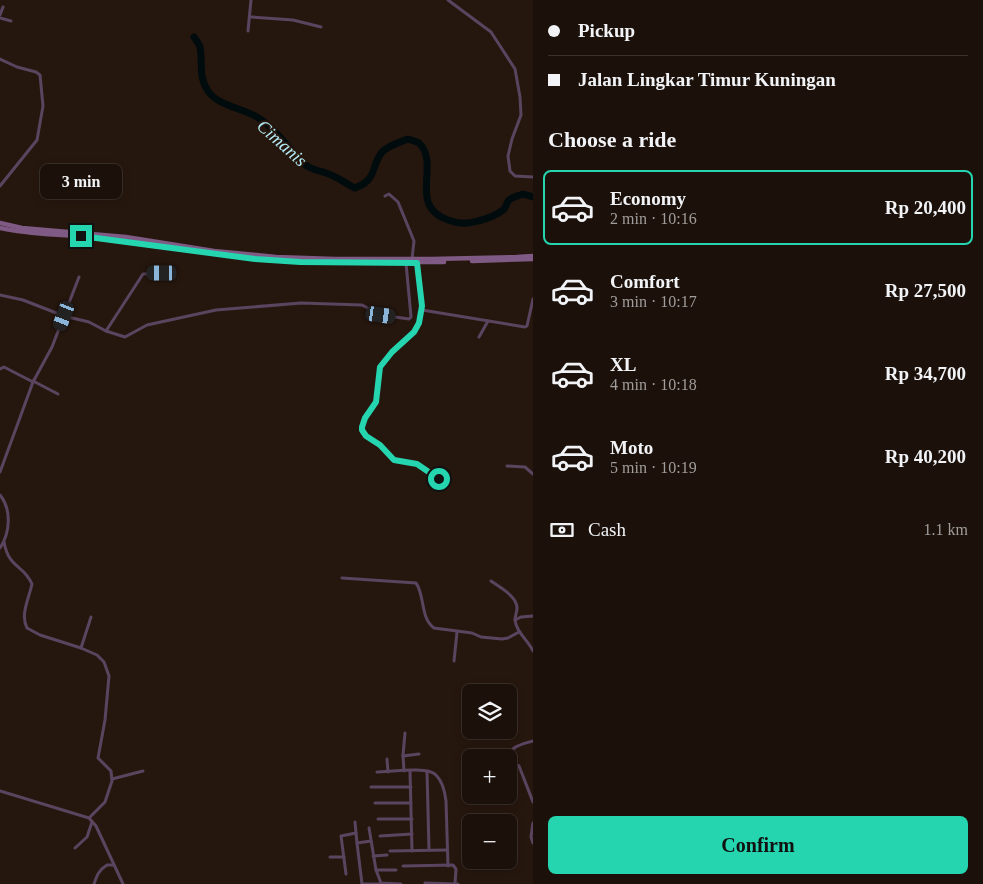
<!DOCTYPE html>
<html lang="en">
<head>
<meta charset="utf-8">
<style>
	:root { --surface:#1c110a; --page:#291f18; --text:#f1f3f6; --muted:#a09d9c; --line:#3a312b; --accent:#24d5af }
	body { margin:0; font-family:Georgia,serif; background:var(--page); color:var(--text); height:100vh; display:flex; flex-direction:column; font-size:19px; white-space:nowrap }
	* { box-sizing:border-box; margin:0 }
	p { font-size:16px; color:var(--muted) }
	.icon { flex:none; width:28px; height:28px; fill:none; stroke:currentColor; stroke-width:2; stroke-linecap:round; stroke-linejoin:round }
	.map { position:relative; flex:1; overflow:hidden }
	.panel { display:flex; flex-direction:column; background:var(--surface); width:450px }
	.panel>* { flex:none }
	.banner { display:grid; align-content:center; height:110px; padding:0 15px; background:var(--surface) }
	.controls { position:absolute; left:462px; top:684px; display:grid; gap:10px }
	.controls a { display:grid; place-items:center; width:55px; height:55px; border-radius:8px; background:var(--surface); box-shadow:0 2px 8px #0003,0 0 0 1px var(--line); font-size:25px }
	.end { position:absolute; width:22px; height:22px; margin:-11px; border:6px solid #24d5af; background:#111; box-shadow:0 0 0 2px #111 }
	.from { border-radius:50% }
	.bubble { position:absolute; height:35px; border-radius:8px; background:var(--surface); box-shadow:0 2px 8px #0003,0 0 0 1px var(--line); font-size:16px; font-weight:700; line-height:35px; text-align:center }
	.car { position:absolute; width:15px; height:30px; margin:-15px -8px; border-radius:6px; box-shadow:0 0 4px 1px #0007; background:linear-gradient(#222 24%,#8ab4d8 0 40%,#222 0 76%,#8ab4d8 0 86%,#222 0) }
	.banner b { display:flex; align-items:center; gap:18px; height:48px; font-size:19px }
	.banner b+b { border-top:1px solid var(--line) }
	.banner i { width:12px; height:12px; background:var(--text) }
	ul { padding:0; list-style:none }
	li { display:flex; align-items:center; gap:15px; height:75px; margin:0 10px 8px; padding:0 5px; border:2px solid transparent; border-radius:8px }
	li div { flex:1 }
	li b { display:block; font-size:19px }
	li em { font-style:normal; font-weight:700 }
	li.current { border-color:var(--accent) }
	li>.icon { width:45px; height:45px; stroke-width:1.5 }
	h2 { padding:0 15px; font-size:22px; line-height:60px }
	.pay { display:flex; align-items:center; gap:12px; height:55px; padding:0 15px; font-size:19px }
	.pay p { margin-inline-start:auto }
	.primary-button { display:flex; gap:10px; margin-top:auto; padding:10px 15px }
	.primary-button a { flex:1; height:58px; border-radius:8px; background:var(--accent); color:#111; font-size:20px; font-weight:700; line-height:58px; text-align:center }
	main { display:flex; flex:1; min-height:0 }
	.map>svg:first-child { display:block }
	.lines { fill:none; stroke-linecap:round; stroke-linejoin:round }
	.river { stroke:#000b0e; stroke-width:7 }
	.minor { stroke:#5b445f; stroke-width:3 }
	.secondary { stroke:#7f5a85; stroke-width:4.5 }
	.route { stroke:#24d5af; stroke-width:6 }
	.labels { text-anchor:middle; stroke-width:4; stroke-linejoin:round; paint-order:stroke }
	.water-label { font-size:18px; font-style:italic; fill:#b4ecf7; stroke:#26170e }
</style>
</head>
<body>
<main>
<div class="map">
<svg width="533" height="884" viewBox="0 0 533 884">
	<rect width="100%" height="100%" fill="#26170e"/>
	<g class="lines">
		<path class="river" d="M194,37c2,3 5,7 6,10 3,16 -2,29 8,44 8,13 31,17 43,23 21,9 35,32 50,47 10,11 23,9 34,16 7,3 13,8 20,11 24,-9 15,-23 28,-37 7,-6 17,-9 25,-12 3,1 8,2 11,4 22,21 -12,63 29,77 10,4 20,4 30,1 8,-2 19,-6 25,-11 3,-2 3,-7 6,-10 3,-3 9,-4 14,-6l10,3"/>
		<g class="minor">
			<path d="M448,0l43,32 24,37 5,28 1,18 -9,24 -4,17 2,15 5,5 18,1"/>
			<path d="M0,15l3,-8"/>
			<path d="M251,17l42,3 28,7"/>
			<path d="M0,18l11,3"/>
			<path d="M248,31l3,-31"/>
			<path d="M0,59l17,8 19,5 4,3 3,31 -6,34 -37,46"/>
			<path d="M385,196l4,-2 9,8 16,39 -2,18"/>
			<path d="M417,263l5,43 -3,17 -5,9 -22,20 -12,15 -4,35 -11,16 -3,9v3l4,6 14,9 14,15 23,4 22,15"/>
			<path d="M0,295l23,5 41,16 25,6 17,9 37,-57 19,-1"/>
			<path d="M422,310l103,17 2,-1 6,-27"/>
			<path d="M106,331l19,6 22,-12 69,-15 85,-7 61,2 19,10 28,4 2,-2 -5,-54"/>
			<path d="M479,337l9,-16"/>
			<path d="M0,369l4,-2 29,15"/>
			<path d="M33,381l25,13"/>
			<path d="M507,466l18,1 8,7"/>
			<path d="M0,472l33,-90 19,-35 27,-70"/>
			<path d="M0,495c12,15 10,38 0,53"/>
			<path d="M4,542c5,27 19,22 28,42 -3,14 -12,31 -5,44l13,7 41,13 16,7 7,7 5,14 -4,44 -7,38 13,13 1,10 -7,21 -16,16"/>
			<path d="M342,578l74,5c9,12 4,35 18,45l38,5 9,4 21,2 6,-1 11,-6"/>
			<path d="M491,581c8,6 26,15 26,27 0,4 -2,8 -2,12"/>
			<path d="M533,616l-12,1 -6,3c1,12 13,20 18,31"/>
			<path d="M81,648l10,-31"/>
			<path d="M454,661l3,-29"/>
			<path d="M403,756l16,-2"/>
			<path d="M509,758c0,-12 14,-14 24,-17"/>
			<path d="M387,759l1,13"/>
			<path d="M509,759l10,7 14,36"/>
			<path d="M404,771l-1,-16 2,-22"/>
			<path d="M410,771l2,80"/>
			<path d="M427,771l2,79"/>
			<path d="M377,772c12,0 51,-6 59,3 6,6 9,17 10,26l2,65"/>
			<path d="M112,779l31,-8"/>
			<path d="M371,787h40"/>
			<path d="M0,791l89,27 7,8 27,58"/>
			<path d="M375,803h36"/>
			<path d="M378,819h34"/>
			<path d="M355,822l1,11"/>
			<path d="M533,823l-2,14 2,6"/>
			<path d="M369,828l7,42"/>
			<path d="M380,836l32,-2"/>
			<path d="M75,848l12,-11 5,-15"/>
			<path d="M390,851l57,-1"/>
			<path d="M373,856l14,-1"/>
			<path d="M330,857h14"/>
			<path d="M403,866l50,-1 3,4 -1,15"/>
			<path d="M396,870h-20l5,13 20,1"/>
			<path d="M346,874l-5,-38 15,-3 1,10"/>
			<path d="M425,883l33,1"/>
			<path d="M94,884c3,-9 5,-14 13,-19h6"/>
			<path d="M362,884l-5,-41 14,-2"/>
			<path d="M362,884h19"/>
		</g>
		<g class="secondary">
			<path d="M0,223l22,5 104,9 88,14 62,6 59,2h97l85,-2 16,-1"/>
			<path d="M0,228c31,7 63,6 94,10 80,10 158,23 238,24"/>
			<path d="M472,261l61,-2"/>
			<path d="M342,262h102"/>
		</g>
	</g>
	<g class="lines">
		<path class="route" d="M81,236l174,23 45,3 117,1 5,43 -3,17 -5,9 -22,20 -12,15 -4,35 -11,16 -3,9v3l4,6 14,9 14,15 23,4 22,15"/>
	</g>
	<g class="labels">
		<g class="water-label">
			<text transform="translate(282 143) rotate(42)" y="6">Cimanis</text>
		</g>
	</g>
</svg>
<div class="controls">
<a><svg class="icon" aria-label="layers" viewBox="0 0 24 24"><path d="M12 4l9 5-9 5-9-5zM3 14l9 5 9-5"/></svg></a>
<a>+</a>
<a>−</a>
</div>
<i class="end from" style="left:439px;top:479px"></i>
<i class="end" style="left:81px;top:236px"></i>
<div class="bubble" style="left:40px;top:164px;width:82px">3 min</div>
<i class="car" style="left:162px;top:273px;rotate:270deg"></i>
<i class="car" style="left:381px;top:315px;rotate:98deg"></i>
<i class="car" style="left:64px;top:316px;rotate:201deg"></i>
</div>
<section class="panel">
<div class="banner">
<b><i class="from"></i>Pickup</b>
<b><i></i>Jalan Lingkar Timur Kuningan</b>
</div>
<h2>Choose a ride</h2>
<ul>
<li class="current"><svg class="icon" aria-label="car" viewBox="0 0 24 24"><path d="M5 17H2v-5l4-1 3-4h7l3 4 3 1v5h-3M9 17h6M6 11h13"/><circle cx="7" cy="17" r="2"/><circle cx="17" cy="17" r="2"/></svg><div><b>Economy</b><p>2 min · 10:16</p></div><em>Rp 20,400</em></li>
<li><svg class="icon" aria-label="car" viewBox="0 0 24 24"><path d="M5 17H2v-5l4-1 3-4h7l3 4 3 1v5h-3M9 17h6M6 11h13"/><circle cx="7" cy="17" r="2"/><circle cx="17" cy="17" r="2"/></svg><div><b>Comfort</b><p>3 min · 10:17</p></div><em>Rp 27,500</em></li>
<li><svg class="icon" aria-label="car" viewBox="0 0 24 24"><path d="M5 17H2v-5l4-1 3-4h7l3 4 3 1v5h-3M9 17h6M6 11h13"/><circle cx="7" cy="17" r="2"/><circle cx="17" cy="17" r="2"/></svg><div><b>XL</b><p>4 min · 10:18</p></div><em>Rp 34,700</em></li>
<li><svg class="icon" aria-label="car" viewBox="0 0 24 24"><path d="M5 17H2v-5l4-1 3-4h7l3 4 3 1v5h-3M9 17h6M6 11h13"/><circle cx="7" cy="17" r="2"/><circle cx="17" cy="17" r="2"/></svg><div><b>Moto</b><p>5 min · 10:19</p></div><em>Rp 40,200</em></li>
</ul>
<div class="pay"><svg class="icon" aria-label="cash" viewBox="0 0 24 24"><path d="M3 7h18v10H3z"/><circle cx="12" cy="12" r="2"/></svg>Cash<p>1.1 km</p></div>
<div class="primary-button"><a>Confirm</a></div>
</section>
</main>
</body>
</html>
